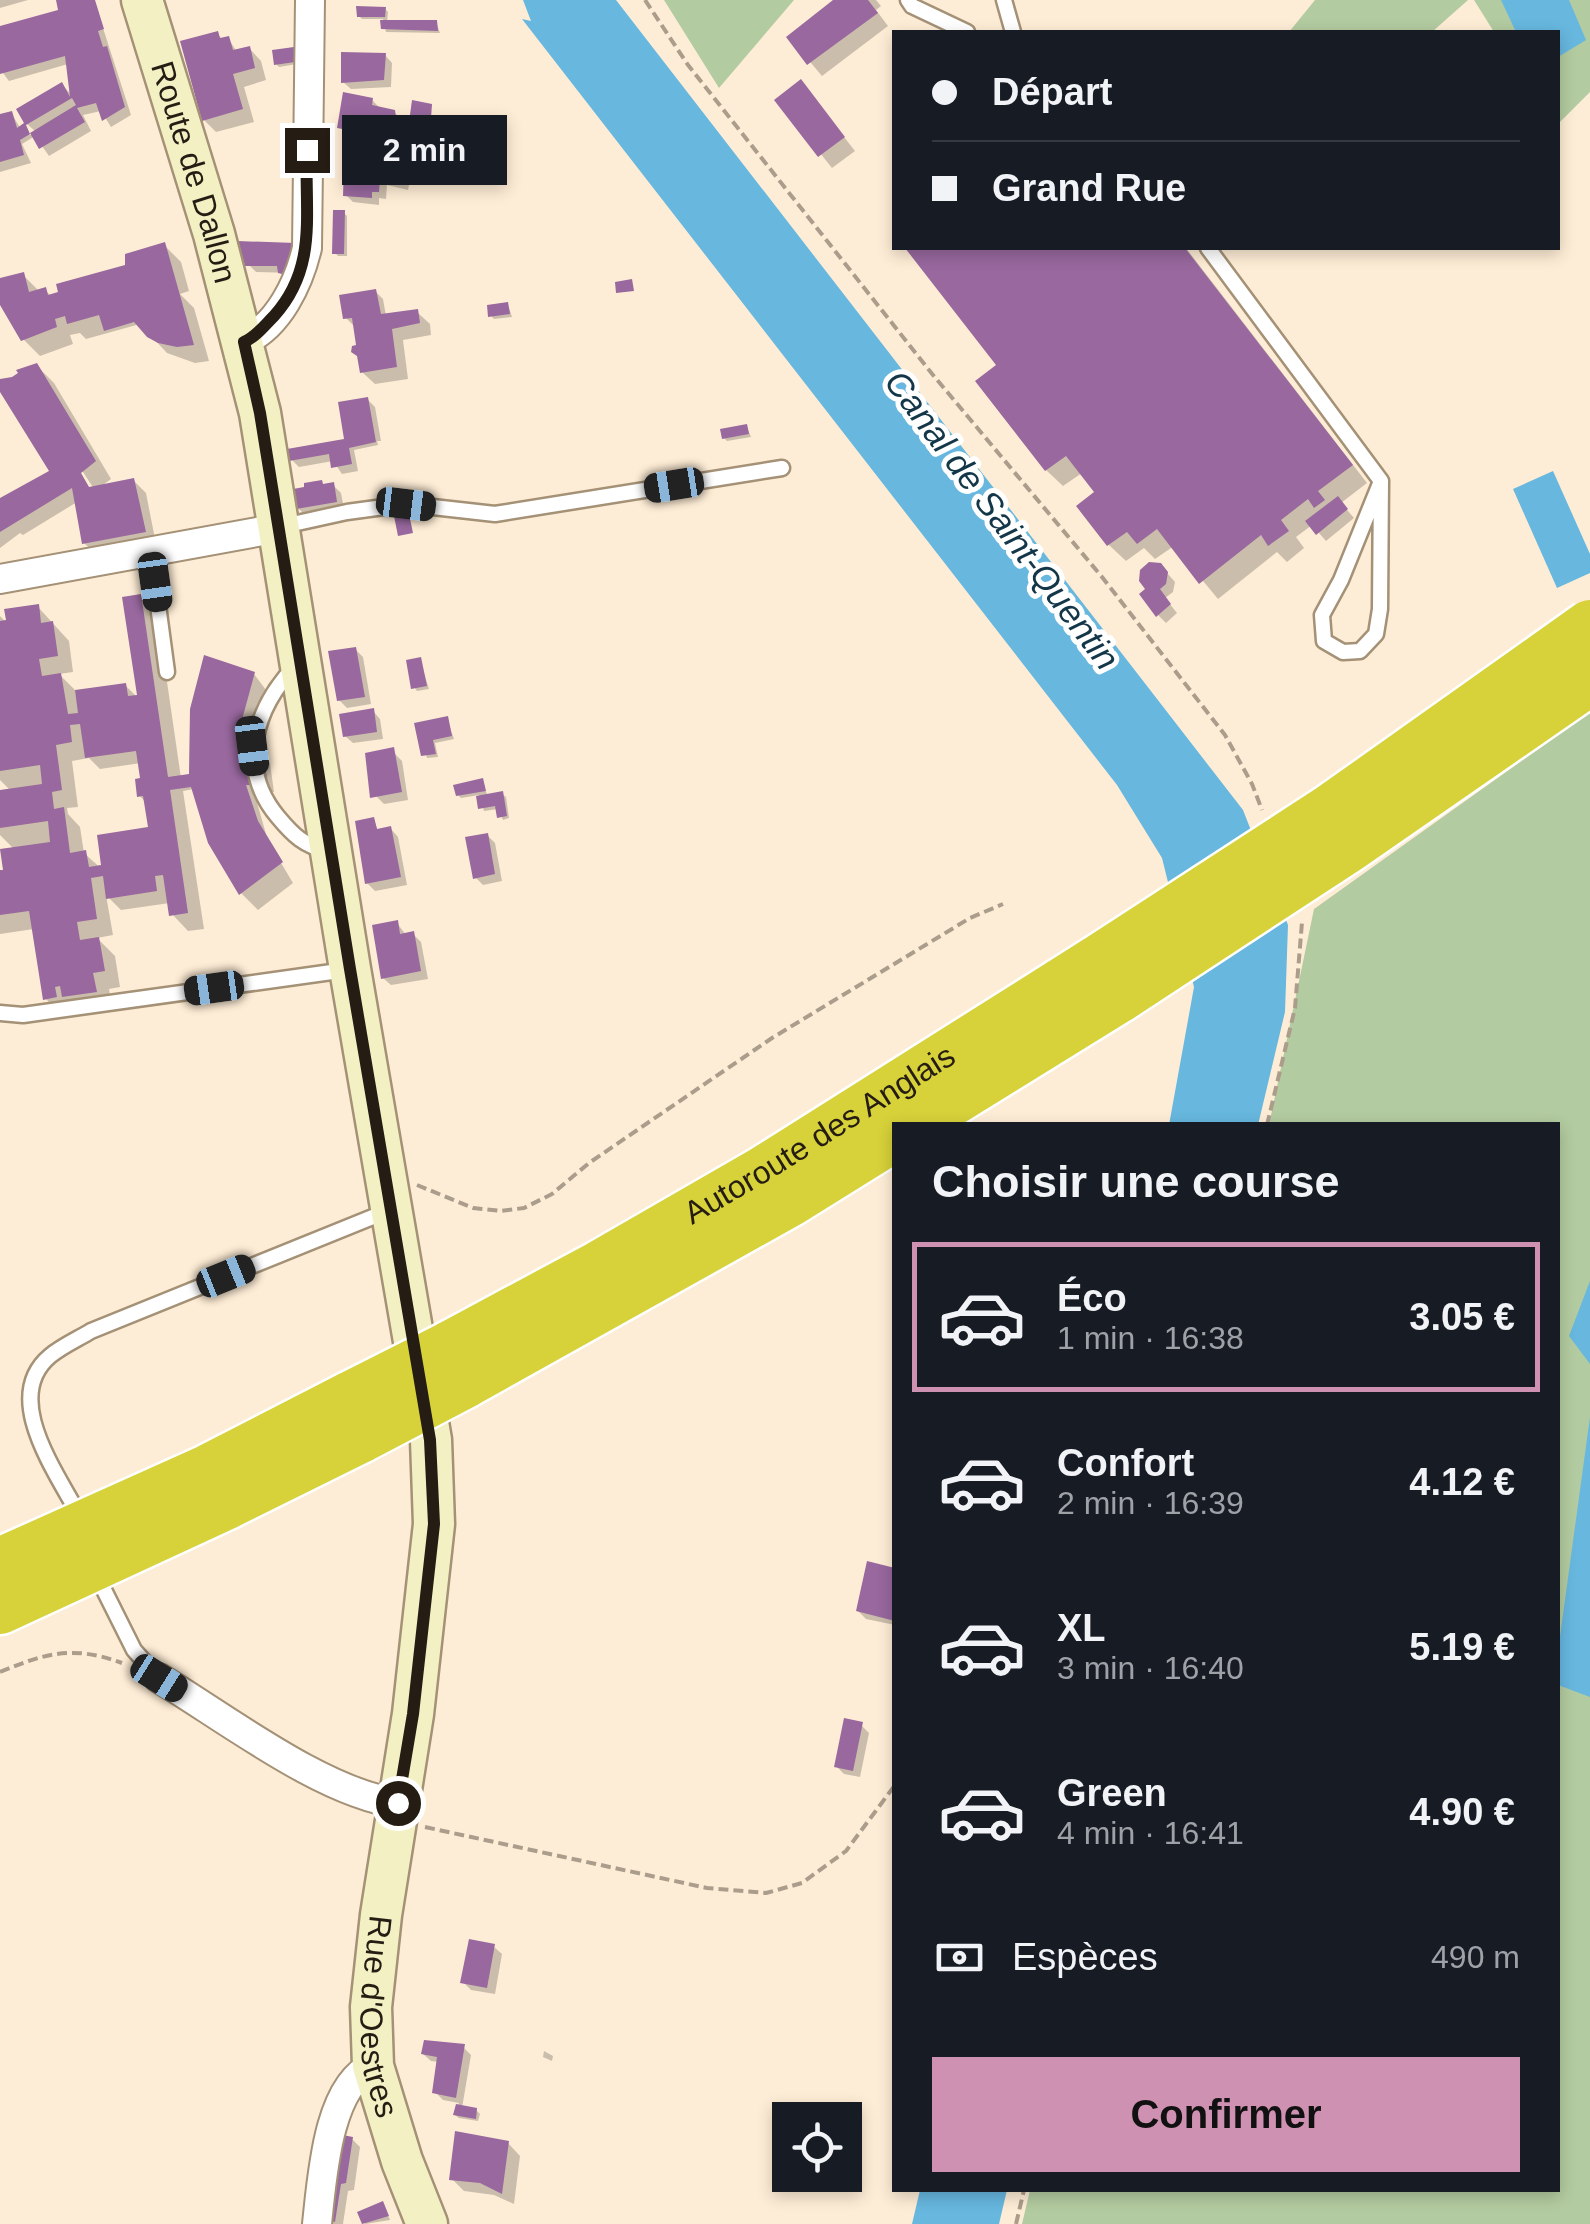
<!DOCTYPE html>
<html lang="fr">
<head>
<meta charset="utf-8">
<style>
	:root { --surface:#171b24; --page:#242831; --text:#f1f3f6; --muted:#9ea1a6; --line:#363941; --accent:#cf91b1 }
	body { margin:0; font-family:Arial,sans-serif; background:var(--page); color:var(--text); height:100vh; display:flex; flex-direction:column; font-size:38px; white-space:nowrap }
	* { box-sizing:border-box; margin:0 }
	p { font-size:32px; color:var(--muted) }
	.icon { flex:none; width:55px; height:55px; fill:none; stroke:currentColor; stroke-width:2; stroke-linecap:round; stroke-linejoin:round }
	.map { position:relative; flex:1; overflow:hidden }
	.sheet { position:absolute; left:892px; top:1122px; width:668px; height:1070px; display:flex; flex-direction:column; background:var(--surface); border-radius:0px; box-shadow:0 5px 15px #0003 }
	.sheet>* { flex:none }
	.top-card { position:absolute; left:892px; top:30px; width:668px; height:220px; border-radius:0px; box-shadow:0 5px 15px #0003; display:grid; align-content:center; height:220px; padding:0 40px; background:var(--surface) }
	.tools { position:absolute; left:772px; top:2102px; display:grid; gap:20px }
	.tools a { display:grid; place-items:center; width:90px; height:90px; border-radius:0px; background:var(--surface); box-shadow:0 5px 15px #0003; font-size:50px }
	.end { position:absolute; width:45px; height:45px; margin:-22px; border:12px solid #251d13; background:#fff; box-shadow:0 0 0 5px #fff }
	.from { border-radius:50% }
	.bubble { position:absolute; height:70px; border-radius:0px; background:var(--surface); box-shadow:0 5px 15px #0003; font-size:32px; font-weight:700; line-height:70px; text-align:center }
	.car { position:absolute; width:30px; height:60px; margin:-30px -15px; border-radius:12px; box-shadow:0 0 8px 2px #0007; background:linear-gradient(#222 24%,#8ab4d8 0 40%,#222 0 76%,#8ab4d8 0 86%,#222 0) }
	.top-card b { display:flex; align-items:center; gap:35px; height:95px; font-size:38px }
	.top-card b+b { border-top:2px solid var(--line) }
	.top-card i { width:25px; height:25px; background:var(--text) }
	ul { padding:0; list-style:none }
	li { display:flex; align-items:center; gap:30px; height:150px; margin:0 20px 15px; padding:0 20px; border:5px solid transparent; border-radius:0px }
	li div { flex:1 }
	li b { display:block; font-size:38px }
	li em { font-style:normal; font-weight:700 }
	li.current { border-color:var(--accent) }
	li>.icon { width:90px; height:90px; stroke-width:1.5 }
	h2 { padding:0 40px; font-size:45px; line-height:120px }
	.pay { display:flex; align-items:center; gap:25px; height:110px; padding:0 40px; font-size:38px }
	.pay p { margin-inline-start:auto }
	.action { display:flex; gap:20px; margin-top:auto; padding:20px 40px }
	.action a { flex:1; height:115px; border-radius:0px; background:var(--accent); color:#111; font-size:40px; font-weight:700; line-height:115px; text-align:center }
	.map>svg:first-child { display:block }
	.green { fill:#b3cba0 }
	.water { fill:#67b7df }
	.shadow { fill:#0003; fill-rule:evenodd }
	.building { fill:#98689e; fill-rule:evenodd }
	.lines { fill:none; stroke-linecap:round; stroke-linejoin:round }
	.lane-casing { stroke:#a49176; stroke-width:19 }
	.street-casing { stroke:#a49176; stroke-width:32 }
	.secondary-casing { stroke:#a49176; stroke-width:45 }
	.highway-casing { stroke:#fff; stroke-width:55 }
	.path { stroke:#ab9d8b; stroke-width:4; stroke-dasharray:10 5; stroke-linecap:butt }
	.lane { stroke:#fff; stroke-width:14 }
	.street { stroke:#fff; stroke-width:28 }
	.secondary { stroke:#f3f1c4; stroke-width:40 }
	.highway { stroke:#d7d13a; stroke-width:50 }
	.highway-bridge-casing { stroke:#fff; stroke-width:55; stroke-linecap:butt }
	.highway-bridge { stroke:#d7d13a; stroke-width:50 }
	.route { stroke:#251d13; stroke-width:12 }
	.labels { text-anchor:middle; stroke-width:10; stroke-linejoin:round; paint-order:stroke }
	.street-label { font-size:32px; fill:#251d13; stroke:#fff }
	.water-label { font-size:35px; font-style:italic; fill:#133748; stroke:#fff }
</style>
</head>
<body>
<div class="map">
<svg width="1590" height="2224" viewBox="0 0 1590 2224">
	<rect width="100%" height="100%" fill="#feedd6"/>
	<g class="green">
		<path d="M664,0h130l-75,88z"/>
		<path d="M1315,0h153l-36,32h-143z"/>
		<path d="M1474,0h116v92l-32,32v-92h-64z"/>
		<path d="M1590,712v1512h-568l8,-34h528v-1065h-289l45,-216z"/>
	</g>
	<g class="water">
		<path d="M523,0h93l627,810 45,115 -3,87 -27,113h-89l25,-138 -32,-129 -45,-73 -595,-766 9,2z"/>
		<path d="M1501,0h68l17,40 -28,17v-25h-42z"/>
		<path d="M1553,471l37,83v19l-33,15 -44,-99z"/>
		<path d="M1590,1281v83l-21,-28z"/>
		<path d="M1590,1417v280l-32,-12v-34z"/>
		<path d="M920,2190h87l-8,34h-87z"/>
	</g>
	<g class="shadow">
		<path d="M0,0h28l-28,8z"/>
		<path d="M58,0h36l37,115 -20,12 -10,-16 -18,4 8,16 -42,25 -14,-20 -13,8 9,19 -31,9v-56l11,-3 10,16 6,1 3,5 6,-3 -9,-8 35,-39 11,11 -5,-32 -59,17 -9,-12v-40l61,-18z"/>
		<path d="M837,0h39l5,6 -5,4 12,16 -66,50 -33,-39z"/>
		<path d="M385,9l3,3 -1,10h49l4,11 -54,-1 -3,-13h-21l-3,-3z"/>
		<path d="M217,34l6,6 5,-2 9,14 12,-4 12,13 5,19 -22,7 10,35 -38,10 -12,-12z"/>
		<path d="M293,50l4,14 -18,3 -3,-3z"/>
		<path d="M385,55l7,8 -1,24 -40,2 -8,-7z"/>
		<path d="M801,82l54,69 -23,17 -54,-68z"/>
		<path d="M372,100l9,9 13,3 8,8 2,11 -5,8 -17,-3 -1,6 15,2 8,7 -1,6 -22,-6 -1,12 10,1 3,7 18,4 -3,15 -21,-5 -1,14 -7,-1v7l-26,-3 -8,-8 2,-60 -7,-7z"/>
		<path d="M453,132l3,4 -2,10 -34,-3 -3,-3z"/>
		<path d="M343,212l4,4v40h-9l-3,-3z"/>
		<path d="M164,245l17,17 8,29 -9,3 14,14 15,53 -14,2 -28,-10 -27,-29 -54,15 -6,-6 -10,2 3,9 -33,12 -17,-17 -23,-39v-19l23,-6 16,16 6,-1 7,7 75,-30z"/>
		<path d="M295,246l-1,27 -38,-1 -8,-8z"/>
		<path d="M908,248h278l181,235 -26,20 13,15 -28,23 -14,-16 -16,12 8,11 -17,14 -10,-10 -59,47 -44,-53 -19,13 -11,-11 -18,13 -17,-16 -11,-52 -16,-20 -19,13 -17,-16 -47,-104z"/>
		<path d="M376,292l7,7 3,17 31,-4 13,12 1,11 -28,5 5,39 -33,5 -13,-12 -8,-46 -8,-8z"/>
		<path d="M508,305l4,12 -18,2 -3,-3z"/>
		<path d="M37,366l17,17 57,96 -11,8 34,-6 12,12 10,51 -59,11 -13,-12 -7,-41 -54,33 -3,-2 -20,15v-47l52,-29 -52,-85v-6l11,-1zM76,461l18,28h-6l-16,-25z"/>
		<path d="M367,399l8,8 6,34h-4l1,4 -24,5 4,21 -16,3 -9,-13 -34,6 -7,-7 55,-19z"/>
		<path d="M747,427l4,10 -24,4 -3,-3z"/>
		<path d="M333,485l8,8 3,16 -38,7 -8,-8z"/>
		<path d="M1160,565l15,17 -2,10 -8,6 12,15 -11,10 -8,-8z"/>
		<path d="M140,596l17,17 24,165 7,-1 66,-103 12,16 -12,44 8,21 8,8 4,29h-20l14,49 25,42 -35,27 -17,-17 -31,-51 -16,-53 -11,2 21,138 -16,2 -16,-17 -2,-11 -49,7 -15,-15 7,40 -16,3 18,18 5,31 -11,2 3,19 -50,7 -17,-17 -11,-69 -34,5v-61l6,-1 8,-23 -14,-14v-42l11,-2 -11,-11v-164l9,9 29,-18 31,34 4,31 -14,2 18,18 48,-7 15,15zM125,696h5l3,52zM89,758l11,11 41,-6 2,17 -3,16 6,7 4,26 -45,43 -21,-19 -4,-26 -12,-13 -1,-6 11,-1 -6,-46z"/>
		<path d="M355,649l8,8 8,47 -24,4 -8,-8z"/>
		<path d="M420,660l9,29 -12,2 -3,-4z"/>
		<path d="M373,711l7,8 3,20 -30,4 -8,-7z"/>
		<path d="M447,719l7,20 -19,4 3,14 -11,1 -10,-33z"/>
		<path d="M394,753l8,8 6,39 -24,4 -8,-8z"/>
		<path d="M482,781l6,16 14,-3 4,3 3,21 -6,2 -5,-11 -14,2 -5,-16 -18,3 -3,-3z"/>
		<path d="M374,820l4,11 13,-2 7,8 9,48 -32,6 -8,-8z"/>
		<path d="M487,835l8,8 7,38 -19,4 -8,-8z"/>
		<path d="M397,923l9,12 7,-1 8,8 7,37 -37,6 -8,-7z"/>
		<path d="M895,1571v54l-29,-6 -8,-8z"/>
		<path d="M861,1725l8,8 -9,44 -16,-3 -8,-8z"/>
		<path d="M494,1947l8,7 -7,40 -24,-4 -8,-8z"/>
		<path d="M463,2047l8,8 -9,53 14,2 4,4 -2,7 -19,-3 -4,-3 4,-12 -16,-3 -8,-8 4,-30 -8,-1 -8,-7z"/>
		<path d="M544,2051l9,5 -1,5 -9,-4z"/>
		<path d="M352,2139l8,8 -6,43 -6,1 -5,33h-12l-5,-5z"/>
		<path d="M508,2143l12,13 -6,48 -20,-9 -30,-4 -12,-12z"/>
		<path d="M385,2208l5,12 -25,4 -4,-11z"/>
	</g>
	<g class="building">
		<path d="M56,0h39l9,29 -6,2 5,16 4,-1 18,61 -23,14 -6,-18 -19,5 8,14 -46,27 -9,-16 46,-28 -4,-7 -46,27 4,9 -10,6 4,15 -24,7v-48l12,-3 5,17 7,-5 -8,-14 46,-27 8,15 -5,-41 -65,18v-48l58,-16z"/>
		<path d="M833,0h35l10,13 -71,52 -21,-28z"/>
		<path d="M356,6l30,1 -1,10h-28z"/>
		<path d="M380,20h57l1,11 -57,-2z"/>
		<path d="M218,31l2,7 9,-2 4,14 17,-4 5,22 -22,6 10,35 -41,12 -22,-80z"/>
		<path d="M294,47l1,15 -21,3 -2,-15z"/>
		<path d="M341,52l45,1 -2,27 -43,3z"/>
		<path d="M801,79l44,58 -27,20 -44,-57z"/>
		<path d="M343,92l30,6 -1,7 23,5 2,16 -4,-1 -2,7 -16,-3 -1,6 -37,-7z"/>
		<path d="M412,100l20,4 -1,14 -21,-3z"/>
		<path d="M416,125l38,5 -2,14 -38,-4z"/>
		<path d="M345,135l52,6 -2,9 -15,-1v-4l-6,-1 -1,24h4l1,-8 13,1v7l18,1v15l-18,-1v-4l-11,-1 -1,14h-7v6l-29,-2z"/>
		<path d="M333,210h12l-1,44h-12z"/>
		<path d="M237,241l59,2 -14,31 -4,-1 -1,-7h-32z"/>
		<path d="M165,242l29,103 -17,2 -19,-4 -11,-6 -13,-15 -30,9 -5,-16 -32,9 -2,-8 -10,3 2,8 -36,14 -21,-36v-27l24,-6 5,20 17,-5 2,8 10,-3 -2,-8 69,-19v-11z"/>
		<path d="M905,248h280l168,217 -35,26 7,9 -11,8 -6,-9 -27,21 8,11 -21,15 -7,-11 -62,49 -42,-55 -20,15 -10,-12 -20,14 -31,-40 18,-14 -28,-36 -21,15 -70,-90 21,-16z"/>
		<path d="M632,279l2,12 -18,2 -1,-11z"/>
		<path d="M376,289l5,25 37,-5 2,14 -28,6 5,38 -37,6 -3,-17 -6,-4 1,-6 4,-1 -4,-27 -9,1 -4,-24z"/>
		<path d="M508,302l2,12 -22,3 -1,-12z"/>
		<path d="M37,363l59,98 -15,12 8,14 45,-9 12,54 -64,12 -10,-56 -72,44v-34l49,-27 -49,-79v-13l12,-2 6,-4 -2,-3z"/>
		<path d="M368,397l8,45 -27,6 3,16 -21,4 -2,-14 -40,7 -2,-12 57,-10 -6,-37z"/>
		<path d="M747,424l2,10 -27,5 -2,-10z"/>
		<path d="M322,480l1,4 11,-2 3,20 -41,7 -3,-20 11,-2v-4z"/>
		<path d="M1338,496l10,13 -32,26 -11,-14z"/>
		<path d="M409,514l4,19 -15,3 -4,-20z"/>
		<path d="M1149,562l12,1 7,9 -2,12 -6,5 11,15 -15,13 -17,-23 6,-5 -6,-8 1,-11z"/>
		<path d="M141,594l27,183 21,-3 1,-65 14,-54 51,17 -12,44 -1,42 21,-5 5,32h-22l12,36 25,41 -44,33 -31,-52 -17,-56 -21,3 18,123 -19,3 -6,-41 -8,1 2,15 -51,8 -3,-23 -12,2 6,41 -20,3 3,18 19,-3 6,34 -12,2 4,19 -35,5 -2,-11 -5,1 2,10 -14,3 -14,-89 -29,4v-45h3l-3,-21 50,-7 -2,-21 -48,7v-38l42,-6 -2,-19 -40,6v-150l6,-1 -2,-11 35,-5 2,19 12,-2 5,35 -19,3 3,17 19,-3 7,41 10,-1 -3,-23 51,-7 2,13 9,-1 -15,-98zM80,724l5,34 51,-7 4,27 -5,1 2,18 6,-1 5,31 -51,8 4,30 -12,2 -3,-17 -16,3 -6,-46 -10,2 -2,-17 10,-2 -6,-45 16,-3 -2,-17z"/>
		<path d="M356,647l9,50 -28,4 -9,-50z"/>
		<path d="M421,657l6,29 -16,3 -5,-29z"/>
		<path d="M374,708l3,24 -34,5 -4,-23z"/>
		<path d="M448,716l4,20 -19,4 3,14 -15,2 -7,-33z"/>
		<path d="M394,747l8,45 -32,6 -5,-45z"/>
		<path d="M483,778l3,13 -30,5 -3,-11z"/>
		<path d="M503,791l4,25 -10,2 -2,-12 -17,3 -2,-13z"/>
		<path d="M374,817l3,12 14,-3 10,51 -36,7 -10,-63z"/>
		<path d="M488,833l7,41 -22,5 -8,-42z"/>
		<path d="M398,920l2,14 14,-3 7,40 -40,8 -9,-54z"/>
		<path d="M867,1561l28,7v53l-39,-10z"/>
		<path d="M844,1718l19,4 -10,49 -19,-4z"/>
		<path d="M469,1939l26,5 -8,44 -27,-5z"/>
		<path d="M424,2040l41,4 -9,54 -24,-5 5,-36 -16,-3z"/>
		<path d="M456,2104l21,4 -1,11 -23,-4z"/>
		<path d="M455,2131l54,10 -7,53 -22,-11 -31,-3z"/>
		<path d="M337,2134l16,3 -7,46 -5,1 -6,38 -12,-3z"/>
		<path d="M383,2201l6,15 -27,8 -5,-12z"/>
	</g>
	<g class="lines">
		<g class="lane-casing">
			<g id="lane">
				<path d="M908,0l4,6 55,26"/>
				<path d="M1004,0l9,32"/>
				<path d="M1208,248l173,233 -1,128 -4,25 -16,17 -17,1 -19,-11 -2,-26 19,-35 40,-99"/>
				<path d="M279,527l68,-15 59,-8 89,10 287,-46"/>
				<path d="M151,553l16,119"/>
				<path d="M296,665c-41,43 -60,102 -18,152 15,18 26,29 50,34"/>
				<path d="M0,1013l23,2 323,-45"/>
				<path d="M81,1519c-23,-45 -81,-121 -31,-163 12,-10 28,-17 41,-25l299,-121"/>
				<path d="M95,1572l39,78 25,28"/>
			</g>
		</g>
		<g class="street-casing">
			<g id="street">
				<path d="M244,341c35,-15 55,-59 63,-93l3,-248"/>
				<path d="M0,579l279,-51"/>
				<path d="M159,1678c65,39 165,116 239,125"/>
				<path d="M317,2224c5,-44 10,-139 56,-158"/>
			</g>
		</g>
		<g class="secondary-casing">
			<g id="secondary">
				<path id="s1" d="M142,0l72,234 46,179 90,556 81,471 3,84 -21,190 -32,201 -10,92 2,59 29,95 25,63"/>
			</g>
		</g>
		<g class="highway-casing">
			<g id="highway">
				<path d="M913,1125l207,-128"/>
				<path id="s2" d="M448,1347l151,-81 163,-94 336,-212"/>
				<path d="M465,1383l324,-181 106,-66"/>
				<path d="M0,1563l207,-93 144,-74"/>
				<path d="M0,1609l225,-104 137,-68"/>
			</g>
		</g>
		<g class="path">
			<path d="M645,0l43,65 245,310 169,202 123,158 27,49 10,26"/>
			<path d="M1267,1125l28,-117 7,-86"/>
			<path d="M417,1185l56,23 28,3 23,-3 28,-14 37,-31 183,-125 198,-120 33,-14"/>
			<path d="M0,1672c46,-19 73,-27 122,-9"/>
			<path d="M425,1827l282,61 59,5 36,-10 44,-32 49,-66"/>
			<path d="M1016,2224l8,-34"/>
		</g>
		<use href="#lane" class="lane"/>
		<use href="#street" class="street"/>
		<use href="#secondary" class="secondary"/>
		<use href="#highway" class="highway"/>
		<g class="highway-bridge-casing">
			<g id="highway-bridge">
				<path d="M1098,960l234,-152 258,-183"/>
				<path d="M1120,997l232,-152 238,-165"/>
				<path d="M351,1396l97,-49"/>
				<path d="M362,1437l103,-54"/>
			</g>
		</g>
		<use href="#highway-bridge" class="highway-bridge"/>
	</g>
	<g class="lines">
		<path class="route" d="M307,150c-3,61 12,116 -33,166 -10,10 -17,20 -30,26l16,71 90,556 80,471 4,84 -21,190 -15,89"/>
	</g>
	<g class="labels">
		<g class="street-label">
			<text dy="11" stroke="none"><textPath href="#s1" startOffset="180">Route de Dallon</textPath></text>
			<text dy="11" stroke="none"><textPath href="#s2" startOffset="428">Autoroute des Anglais</textPath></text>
			<text dy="11" stroke="none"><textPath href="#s1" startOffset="2052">Rue d'Oestres</textPath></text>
		</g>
		<g class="water-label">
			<text transform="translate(1002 520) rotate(53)" y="12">Canal de Saint-Quentin</text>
		</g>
	</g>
</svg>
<div class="tools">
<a><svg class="icon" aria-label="locate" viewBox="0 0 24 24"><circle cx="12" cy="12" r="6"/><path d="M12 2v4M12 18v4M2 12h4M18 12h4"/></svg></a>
</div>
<i class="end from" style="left:398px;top:1803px"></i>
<i class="end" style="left:307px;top:150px"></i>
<div class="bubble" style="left:342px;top:115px;width:165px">2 min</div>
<i class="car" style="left:674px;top:485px;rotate:261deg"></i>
<i class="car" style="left:406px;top:504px;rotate:97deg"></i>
<i class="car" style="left:155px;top:582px;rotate:172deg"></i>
<i class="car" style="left:252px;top:746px;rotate:173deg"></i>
<i class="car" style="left:214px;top:988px;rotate:262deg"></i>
<i class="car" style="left:226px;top:1276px;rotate:68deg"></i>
<i class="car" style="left:159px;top:1678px;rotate:122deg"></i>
<div class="top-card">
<b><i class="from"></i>Départ</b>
<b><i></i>Grand Rue</b>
</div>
<section class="sheet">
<h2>Choisir une course</h2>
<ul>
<li class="current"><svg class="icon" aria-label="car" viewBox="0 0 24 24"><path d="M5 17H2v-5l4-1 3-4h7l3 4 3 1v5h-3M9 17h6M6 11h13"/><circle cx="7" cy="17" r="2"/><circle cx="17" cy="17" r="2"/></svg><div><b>Éco</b><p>1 min · 16:38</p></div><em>3.05 €</em></li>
<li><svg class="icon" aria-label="car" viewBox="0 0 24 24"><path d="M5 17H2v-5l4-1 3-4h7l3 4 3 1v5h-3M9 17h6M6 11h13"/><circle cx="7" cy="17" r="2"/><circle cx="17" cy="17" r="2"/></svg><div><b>Confort</b><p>2 min · 16:39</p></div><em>4.12 €</em></li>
<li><svg class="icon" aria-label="car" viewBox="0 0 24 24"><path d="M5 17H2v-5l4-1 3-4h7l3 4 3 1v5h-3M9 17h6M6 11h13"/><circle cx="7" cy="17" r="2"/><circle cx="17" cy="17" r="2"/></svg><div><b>XL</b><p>3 min · 16:40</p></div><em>5.19 €</em></li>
<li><svg class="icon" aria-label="car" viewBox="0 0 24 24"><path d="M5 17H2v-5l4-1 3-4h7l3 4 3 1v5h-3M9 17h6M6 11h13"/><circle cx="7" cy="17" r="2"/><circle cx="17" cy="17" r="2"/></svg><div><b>Green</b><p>4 min · 16:41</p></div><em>4.90 €</em></li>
</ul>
<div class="pay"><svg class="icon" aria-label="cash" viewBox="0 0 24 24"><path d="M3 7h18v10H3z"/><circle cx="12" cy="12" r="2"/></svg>Espèces<p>490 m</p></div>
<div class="action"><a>Confirmer</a></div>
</section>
</div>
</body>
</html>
